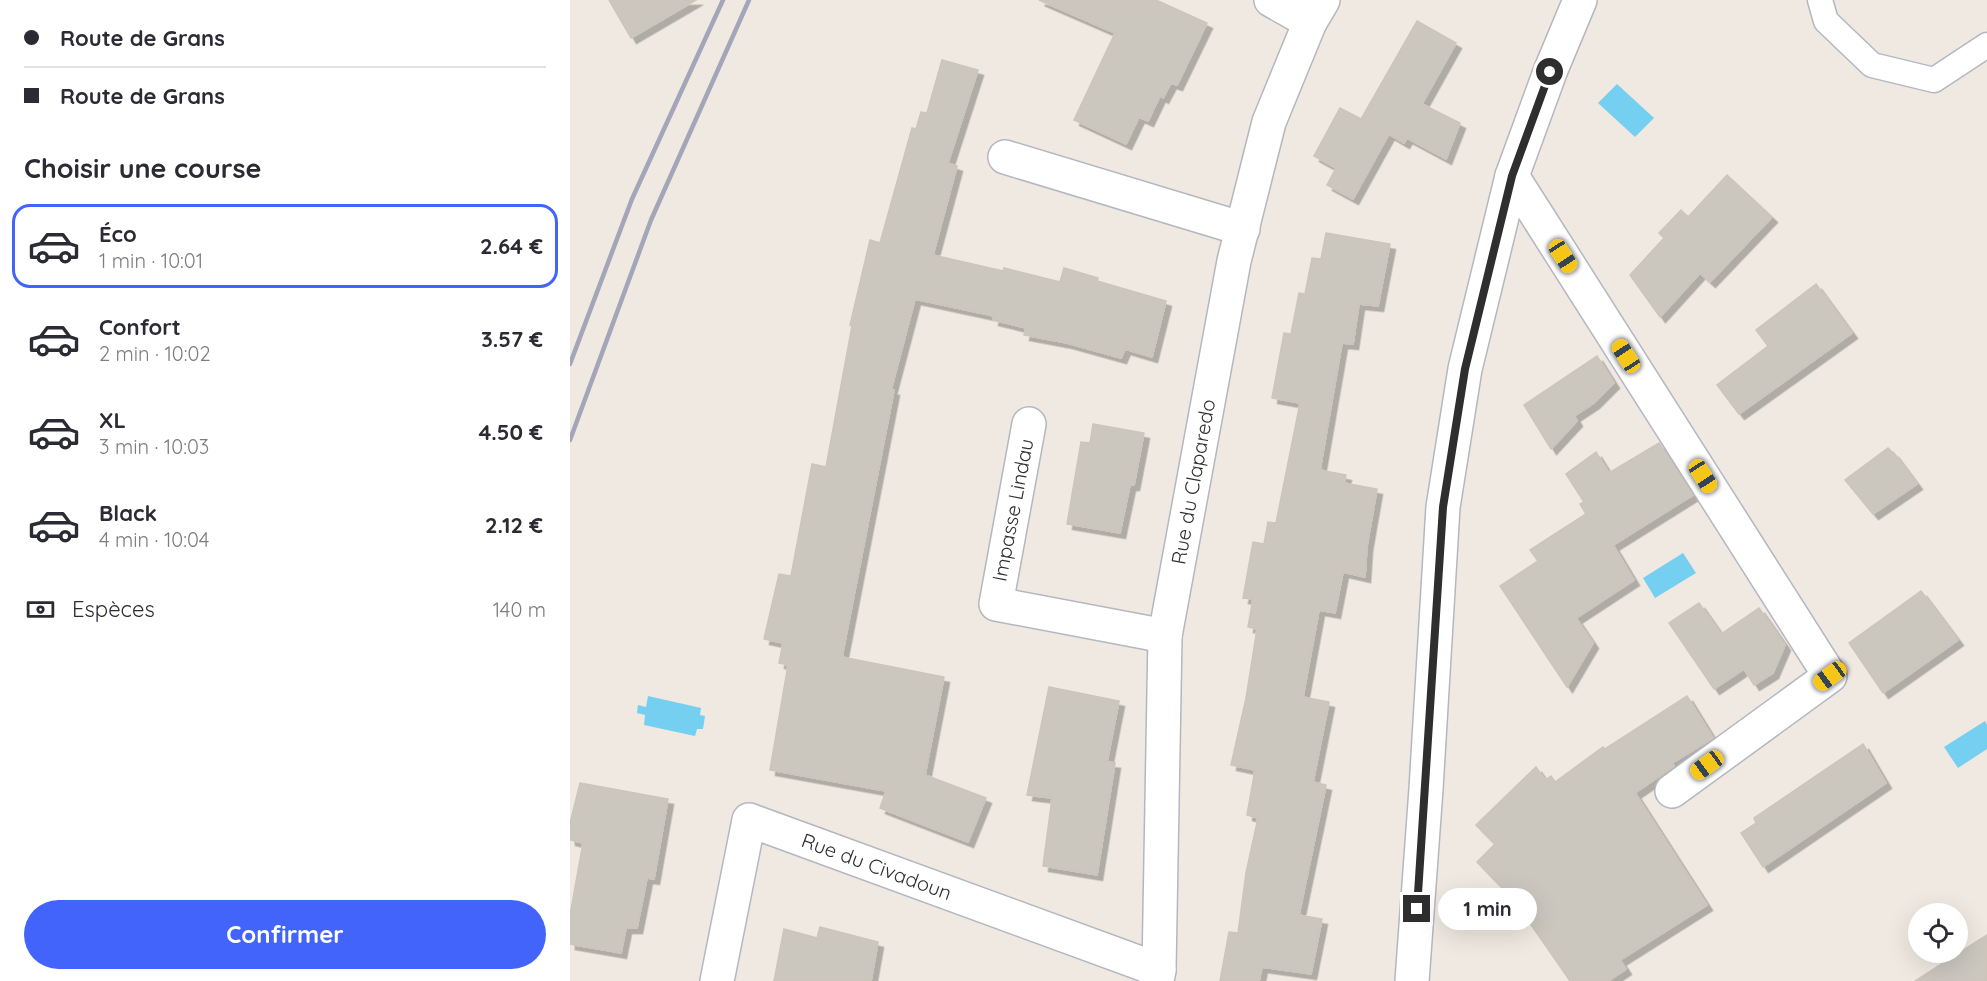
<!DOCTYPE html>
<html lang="fr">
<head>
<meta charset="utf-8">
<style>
	:root { --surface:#fff; --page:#f7f7f7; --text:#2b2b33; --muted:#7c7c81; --line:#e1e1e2; --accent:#4264fb }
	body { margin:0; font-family:Quicksand,sans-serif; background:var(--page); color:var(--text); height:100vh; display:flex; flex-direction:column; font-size:22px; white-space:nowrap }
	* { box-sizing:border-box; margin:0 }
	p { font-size:20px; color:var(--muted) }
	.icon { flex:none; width:33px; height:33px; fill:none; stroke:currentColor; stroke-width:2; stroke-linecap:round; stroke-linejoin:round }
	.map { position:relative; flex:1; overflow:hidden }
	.side { display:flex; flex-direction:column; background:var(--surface); width:570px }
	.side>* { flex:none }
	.hud { display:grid; align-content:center; height:132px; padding:0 24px; background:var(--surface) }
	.buttons { position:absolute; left:1338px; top:903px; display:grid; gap:12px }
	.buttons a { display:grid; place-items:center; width:60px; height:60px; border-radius:50%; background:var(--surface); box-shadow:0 6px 24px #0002; font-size:30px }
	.end { position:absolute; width:27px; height:27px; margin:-14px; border:8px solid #2e2e2e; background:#fff; box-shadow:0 0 0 3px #fff }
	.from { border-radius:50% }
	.bubble { position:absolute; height:42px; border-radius:21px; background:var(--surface); box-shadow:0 6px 24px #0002; font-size:20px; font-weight:800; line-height:42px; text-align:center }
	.car { position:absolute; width:18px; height:36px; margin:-18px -9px; border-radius:8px; box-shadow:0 0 4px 2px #0007; background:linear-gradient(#f5c518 24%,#345 0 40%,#f5c518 0 76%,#345 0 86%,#f5c518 0) }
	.hud b { display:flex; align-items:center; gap:21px; height:57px; font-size:22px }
	.hud b+b { border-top:2px solid var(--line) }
	.hud i { width:15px; height:15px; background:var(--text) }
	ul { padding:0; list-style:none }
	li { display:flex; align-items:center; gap:18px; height:84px; margin:0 12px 9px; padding:0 12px; border:3px solid transparent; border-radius:18px }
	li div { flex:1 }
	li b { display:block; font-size:22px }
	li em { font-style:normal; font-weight:800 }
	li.current { border-color:var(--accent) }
	li>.icon { width:54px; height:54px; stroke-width:1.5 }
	h2 { padding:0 24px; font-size:27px; line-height:72px }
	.pay { display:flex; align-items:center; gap:15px; height:66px; padding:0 24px; font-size:22px }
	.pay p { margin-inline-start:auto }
	.primary-button { display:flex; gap:12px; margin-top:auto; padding:12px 24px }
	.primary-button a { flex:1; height:69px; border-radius:36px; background:var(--accent); color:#fff; font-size:24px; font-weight:800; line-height:69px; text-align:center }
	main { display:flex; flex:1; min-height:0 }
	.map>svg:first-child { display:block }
	.water { fill:#75cff0 }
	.building { fill:#cbc7bf; stroke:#cbc5ba; stroke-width:1.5; filter:url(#shadow) }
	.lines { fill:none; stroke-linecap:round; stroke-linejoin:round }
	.lane-casing { stroke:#b4b7c1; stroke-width:27 }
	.street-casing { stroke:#b4b7c1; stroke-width:36 }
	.secondary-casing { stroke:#b4b7c1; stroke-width:36 }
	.lane { stroke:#fff; stroke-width:24 }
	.street { stroke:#fff; stroke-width:33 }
	.secondary { stroke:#fff; stroke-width:33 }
	.rail { stroke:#a3a6b8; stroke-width:4.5 }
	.route { stroke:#2e2e2e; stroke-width:8 }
	.labels { text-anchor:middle; stroke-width:5; stroke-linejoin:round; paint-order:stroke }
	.street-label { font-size:20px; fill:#2e2e2e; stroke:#fff }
</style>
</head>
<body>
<main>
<section class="side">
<div class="hud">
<b><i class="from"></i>Route de Grans</b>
<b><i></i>Route de Grans</b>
</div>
<h2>Choisir une course</h2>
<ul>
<li class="current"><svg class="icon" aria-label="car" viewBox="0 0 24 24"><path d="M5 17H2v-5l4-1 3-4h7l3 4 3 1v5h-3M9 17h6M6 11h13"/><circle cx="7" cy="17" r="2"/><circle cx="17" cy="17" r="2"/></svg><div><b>Éco</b><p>1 min · 10:01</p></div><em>2.64 €</em></li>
<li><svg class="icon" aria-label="car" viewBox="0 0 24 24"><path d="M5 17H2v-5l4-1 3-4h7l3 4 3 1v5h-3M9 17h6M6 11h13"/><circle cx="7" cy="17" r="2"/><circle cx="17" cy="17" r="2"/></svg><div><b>Confort</b><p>2 min · 10:02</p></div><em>3.57 €</em></li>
<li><svg class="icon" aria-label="car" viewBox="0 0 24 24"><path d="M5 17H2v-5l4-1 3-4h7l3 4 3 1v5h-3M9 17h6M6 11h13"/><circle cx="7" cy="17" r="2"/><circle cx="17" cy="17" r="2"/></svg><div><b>XL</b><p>3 min · 10:03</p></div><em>4.50 €</em></li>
<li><svg class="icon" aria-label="car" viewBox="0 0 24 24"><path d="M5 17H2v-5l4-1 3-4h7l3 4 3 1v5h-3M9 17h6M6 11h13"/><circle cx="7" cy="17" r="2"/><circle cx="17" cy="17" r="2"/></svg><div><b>Black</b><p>4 min · 10:04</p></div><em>2.12 €</em></li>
</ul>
<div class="pay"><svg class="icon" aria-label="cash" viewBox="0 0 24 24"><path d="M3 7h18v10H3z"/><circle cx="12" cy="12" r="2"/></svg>Espèces<p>140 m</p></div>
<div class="primary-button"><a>Confirmer</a></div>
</section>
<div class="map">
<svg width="1417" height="981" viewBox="0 0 1417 981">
	<defs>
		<filter id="shadow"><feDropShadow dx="5.5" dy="5.5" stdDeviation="0" flood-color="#0004"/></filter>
	</defs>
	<rect width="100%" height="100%" fill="#efe9e1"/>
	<g class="water">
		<path d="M1047,84l37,34 -19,19 -37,-34z"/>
		<path d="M1113,553l13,20 -41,25 -12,-20z"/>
		<path d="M78,696l53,12 -1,7 5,1 -2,13h-6l-2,7 -51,-11 1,-10 -8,-2 1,-8 8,2z"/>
		<path d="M1415,721l2,4v24l-29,19 -14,-21z"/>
	</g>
	<g class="building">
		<path d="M39,0h87l-65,38z"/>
		<path d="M469,0h117l51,23 -30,62 -6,-2 -8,15 -3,-2 -12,25 -9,-4 -13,27 -52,-24 41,-87z"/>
		<path d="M847,21l39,22 -34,61 38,19 -14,36 -39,-21 -3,5 -15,-9 -36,65 -26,-14 9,-17 -22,-12 26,-48 21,11z"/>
		<path d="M372,60l36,10 -30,93 9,3 -24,89 70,16 1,-3 56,14 4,-14 34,10 -1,3 69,20 -14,56 -27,-8 -4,9 -54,-15 -43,-8 2,-7 -33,-8 1,-4 -79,-17 -24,91h3l-52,267 102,20 -19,98 61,23 -18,44 -88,-34 6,-17 -116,-21 18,-105 -9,-2 4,-20 -19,-4 15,-65 12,2 21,-112 14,3 26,-141 -2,-1 20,-85 10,3 32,-115 4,1 5,-17 6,1z"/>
		<path d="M1157,175l45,42 -62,65 -10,-9 -40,44 -30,-42 34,-37 -5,-5 22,-23 7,7z"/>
		<path d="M756,233l64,11 -12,62 -19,-2 -6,40 -11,-1 -22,127 26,5 -2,8 33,6 -10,57 -2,31 -22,-5 -8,41 -16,-3 -16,87 26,5 -16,80 13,3 -27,130 23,4 -11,55 -49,-7 -3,14h-39l9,-49 9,1 8,-60 12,-55 -11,-3 8,-45 -24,-5 15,-67 11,-69 -9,-2 5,-28 -10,-1 10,-56 11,2 4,-22 8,1 24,-120 -28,-5 12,-65 7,1 8,-41 6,1 7,-36 9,1z"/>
		<path d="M1246,284l36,49 -113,81 -22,-29 51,-39 -12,-16z"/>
		<path d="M1027,356l17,27 -20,20 -20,13 3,5 -26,28 -27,-44z"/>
		<path d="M523,424l51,9 -10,52h-4l-10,48 -53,-9 14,-82 9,1z"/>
		<path d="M1089,443l34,52 -80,50 21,35 -58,38 17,25 -26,44 -67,-101 38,-25 -8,-11 56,-36 -6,-10 4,-2 -18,-28 30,-22 13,21z"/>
		<path d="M1318,448l4,4h1l24,32 -44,30 -28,-34z"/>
		<path d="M1351,591l37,49 -75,53 -34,-50z"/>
		<path d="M1129,603l22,31 38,-26 26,37 -12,28 -19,12 -10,-16 -30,20 -45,-66z"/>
		<path d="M479,687l70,14 -12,61 8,1 -18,112 -54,-9 9,-68 -25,-3z"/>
		<path d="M1117,696l26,42 -41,25 2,3 -39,27 72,112 -87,55 6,9 -18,12h-38l-56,-81 -37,-38 18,-18 -19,-19 60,-58 9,13 6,-4 4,6 48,-35 2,2z"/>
		<path d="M1293,744l23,39 -123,84 -22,-34 15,-10 -2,-5z"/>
		<path d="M10,783l88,16 -14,80 -7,-1 -10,50h-11l-5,25 -51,-9v-29l13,-72 -13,-3v-17z"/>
		<path d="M250,927l58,15 -7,39h-97l10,-52 33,9z"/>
		<path d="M1417,935v46h-72z"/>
	</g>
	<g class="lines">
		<g class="lane-casing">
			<path id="lane" d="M1250,0l6,21 46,44 62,15 53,-35"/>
		</g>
		<g class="street-casing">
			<g id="street">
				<path d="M701,0l39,22"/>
				<path d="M435,157l238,72"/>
				<path d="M942,176l318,500 -158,115"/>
				<path d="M459,424l-33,180 169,32"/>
				<path id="s1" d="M147,981l32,-161 410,150"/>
				<path id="s2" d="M587,981l2,-11 6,-334 69,-375 35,-139 41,-100 13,-22"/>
			</g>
		</g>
		<g class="secondary-casing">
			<path id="secondary" d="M842,981l14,-192 17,-282 22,-138 47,-193 38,-104 30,-72"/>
		</g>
		<use href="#lane" class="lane"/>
		<use href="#street" class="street"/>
		<use href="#secondary" class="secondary"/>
		<g class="rail">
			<path d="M0,364l62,-165 91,-199"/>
			<path d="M0,440l81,-220 98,-220"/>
		</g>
	</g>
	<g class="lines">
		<path class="route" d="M847,909l26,-402 22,-138 47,-193 38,-104"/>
	</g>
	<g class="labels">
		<g class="street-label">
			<text dy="7" stroke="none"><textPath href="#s2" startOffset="502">Rue du Claparedo</textPath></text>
			<text transform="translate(443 510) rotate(-79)" y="7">Impasse Lindau</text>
			<text dy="7" stroke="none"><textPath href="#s1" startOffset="300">Rue du Civadoun</textPath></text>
		</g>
	</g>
</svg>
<div class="buttons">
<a><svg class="icon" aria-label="locate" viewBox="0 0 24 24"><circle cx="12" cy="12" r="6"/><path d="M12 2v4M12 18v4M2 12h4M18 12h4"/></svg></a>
</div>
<i class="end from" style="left:980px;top:72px"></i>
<i class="end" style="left:847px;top:909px"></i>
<div class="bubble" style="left:868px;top:888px;width:99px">1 min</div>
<i class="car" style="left:993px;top:256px;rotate:147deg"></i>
<i class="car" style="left:1056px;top:356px;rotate:327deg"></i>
<i class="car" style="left:1133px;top:476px;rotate:147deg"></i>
<i class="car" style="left:1260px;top:676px;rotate:234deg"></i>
<i class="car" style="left:1137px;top:765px;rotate:234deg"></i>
</div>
</main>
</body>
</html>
